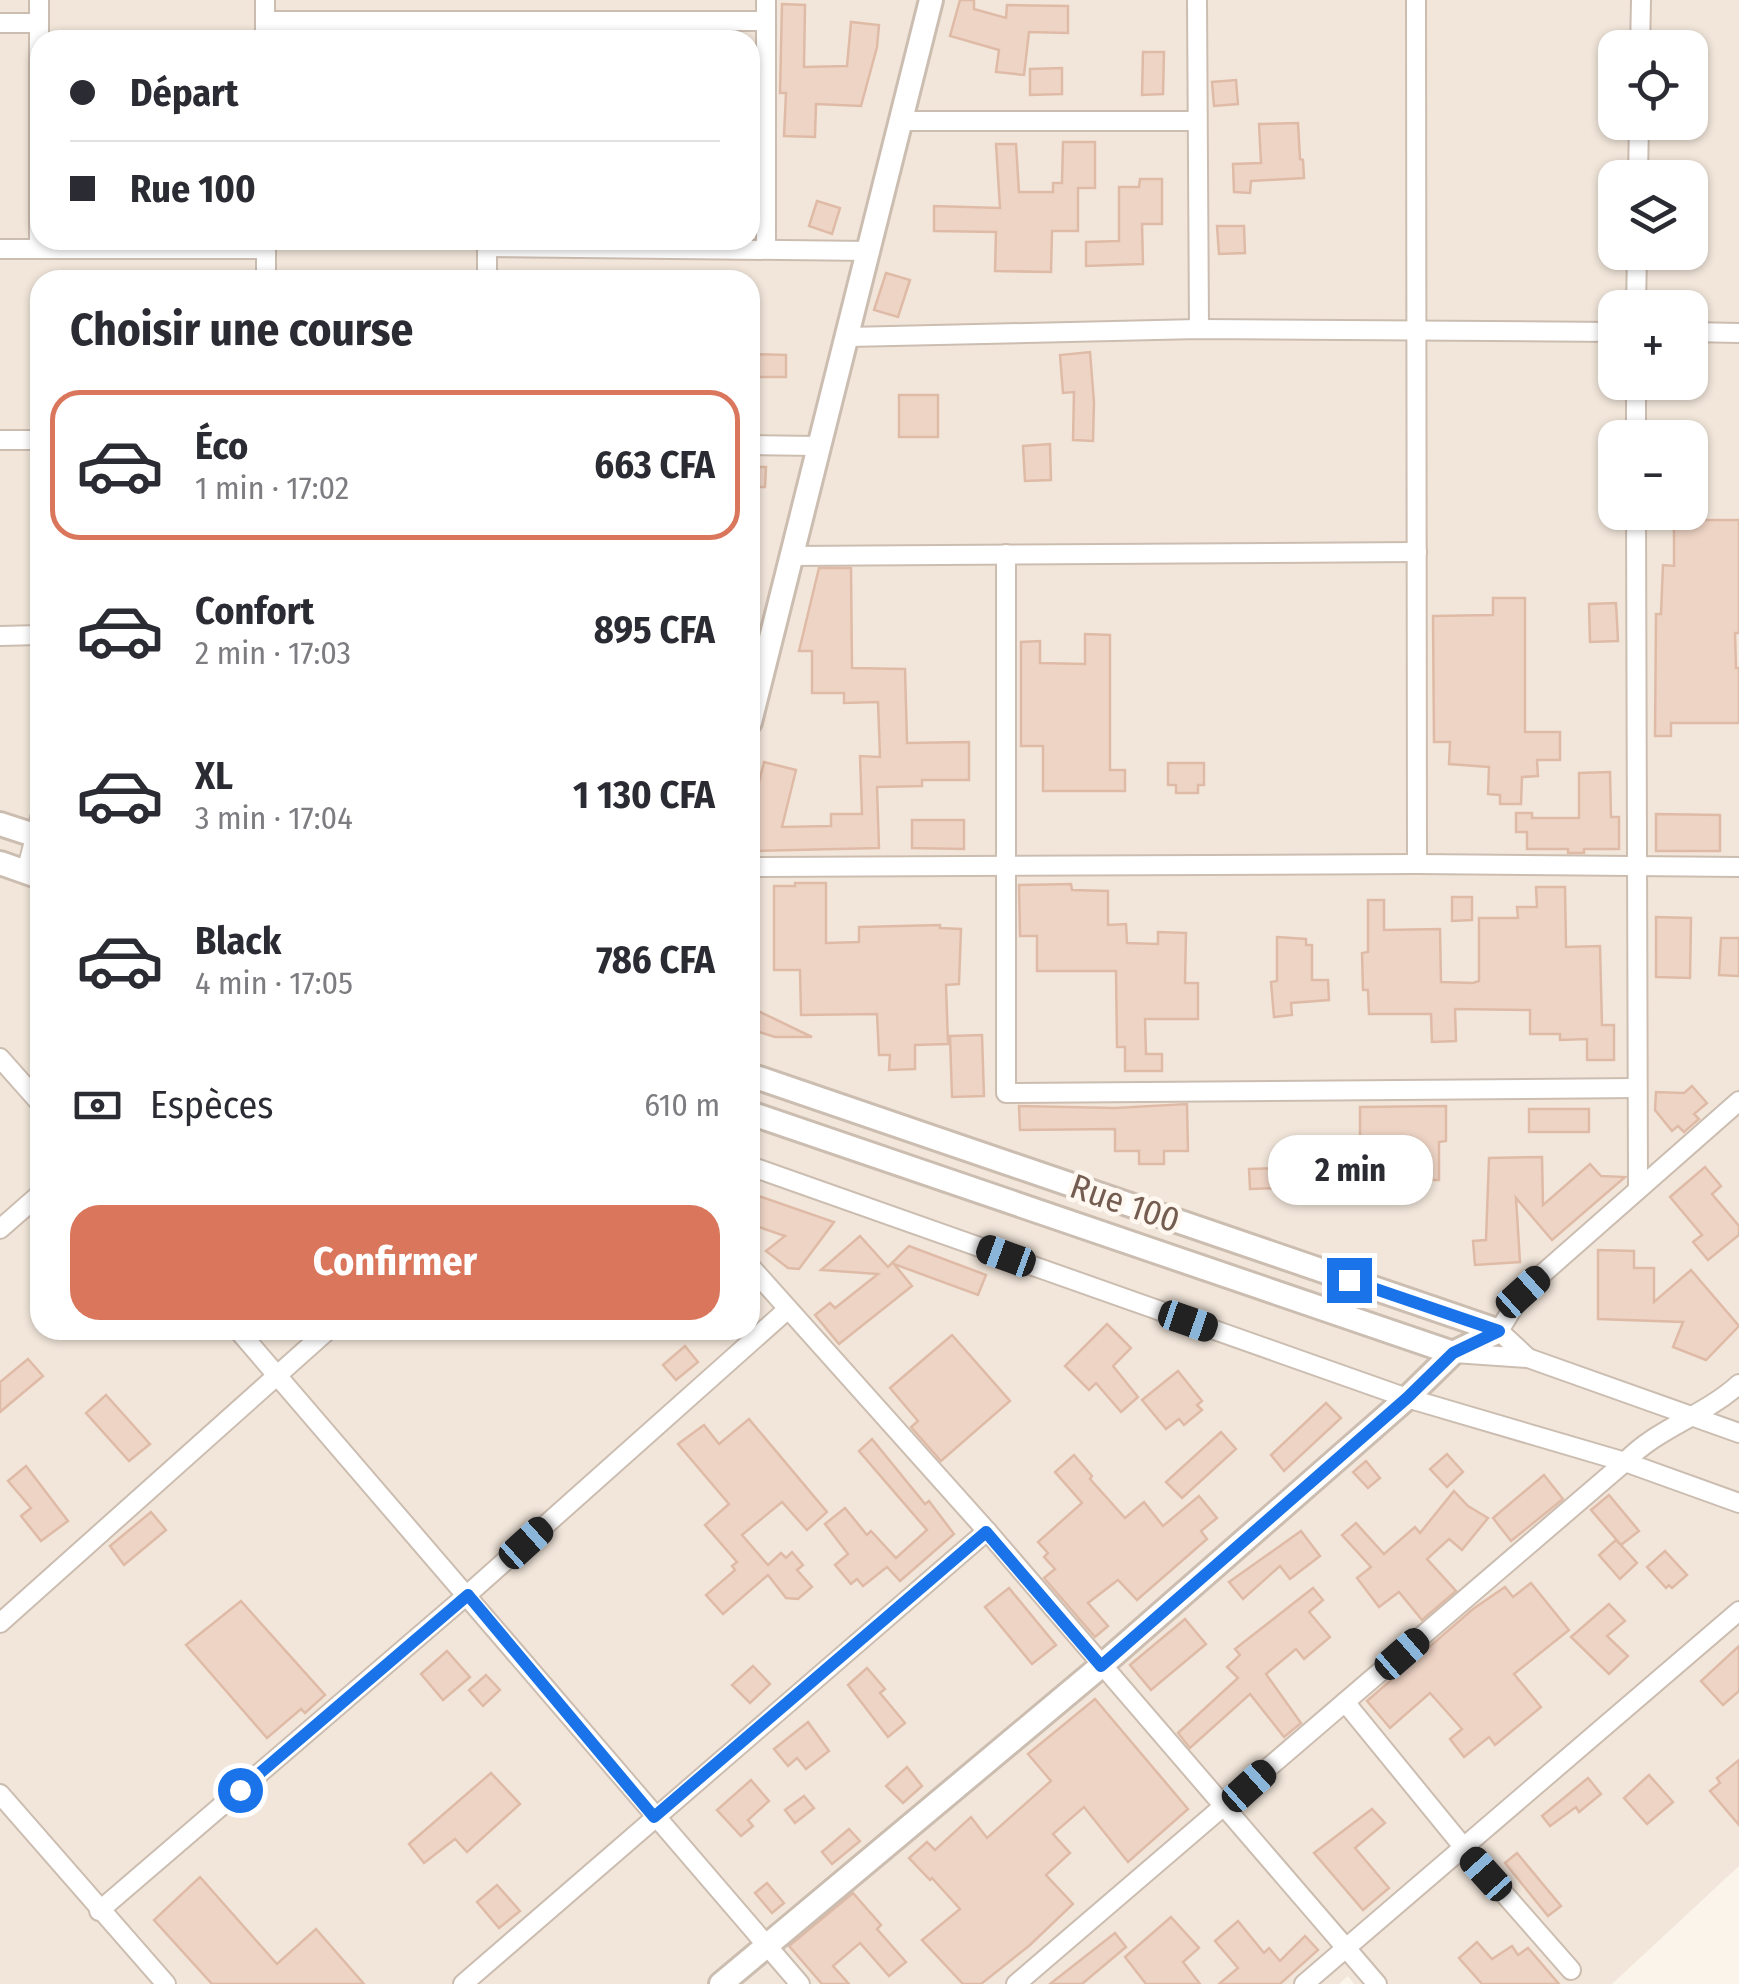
<!DOCTYPE html>
<html lang="fr">
<head>
<meta charset="utf-8">
<style>
	:root { --surface:#fff; --page:#f2f2f3; --text:#2b2b33; --muted:#7c7c81; --line:#e1e1e2; --accent:#d9765c }
	body { margin:0; font-family:"Fira Sans Condensed",sans-serif; background:var(--page); color:var(--text); height:100vh; display:flex; flex-direction:column; font-size:38px; white-space:nowrap }
	* { box-sizing:border-box; margin:0 }
	p { font-size:32px; color:var(--muted) }
	.icon { flex:none; width:55px; height:55px; fill:none; stroke:currentColor; stroke-width:2; stroke-linecap:round; stroke-linejoin:round }
	.map { position:relative; flex:1; overflow:hidden }
	.details { position:absolute; left:30px; top:270px; width:730px; height:1070px; display:flex; flex-direction:column; background:var(--surface); border-radius:30px; box-shadow:0 2px 8px #0004 }
	.details>* { flex:none }
	.banner { position:absolute; left:30px; top:30px; width:730px; height:220px; border-radius:30px; box-shadow:0 2px 8px #0004; display:grid; align-content:center; height:220px; padding:0 40px; background:var(--surface) }
	.tools { position:absolute; left:1598px; top:30px; display:grid; gap:20px }
	.tools a { display:grid; place-items:center; width:110px; height:110px; border-radius:20px; background:var(--surface); box-shadow:0 2px 8px #0004; font-size:50px }
	.end { position:absolute; width:45px; height:45px; margin:-22px; border:12px solid #1a73e8; background:#fff; box-shadow:0 0 0 5px #fff }
	.from { border-radius:50% }
	.bubble { position:absolute; height:70px; border-radius:30px; background:var(--surface); box-shadow:0 2px 8px #0004; font-size:32px; font-weight:700; line-height:70px; text-align:center }
	.car { position:absolute; width:30px; height:60px; margin:-30px -15px; border-radius:12px; box-shadow:0 0 8px 2px #0007; background:linear-gradient(#222 24%,#8ab4d8 0 40%,#222 0 76%,#8ab4d8 0 86%,#222 0) }
	.banner b { display:flex; align-items:center; gap:35px; height:95px; font-size:38px }
	.banner b+b { border-top:2px solid var(--line) }
	.banner i { width:25px; height:25px; background:var(--text) }
	ul { padding:0; list-style:none }
	li { display:flex; align-items:center; gap:30px; height:150px; margin:0 20px 15px; padding:0 20px; border:5px solid transparent; border-radius:30px }
	li div { flex:1 }
	li b { display:block; font-size:38px }
	li em { font-style:normal; font-weight:700 }
	li.active { border-color:var(--accent) }
	li>.icon { width:90px; height:90px; stroke-width:1.5 }
	h2 { padding:0 40px; font-size:45px; line-height:120px }
	.pay { display:flex; align-items:center; gap:25px; height:110px; padding:0 40px; font-size:38px }
	.pay p { margin-inline-start:auto }
	.button { display:flex; gap:20px; margin-top:auto; padding:20px 40px }
	.button a { flex:1; height:115px; border-radius:30px; background:var(--accent); color:#fff; font-size:40px; font-weight:700; line-height:115px; text-align:center }
	.map>svg:first-child { display:block }
	.residential { fill:#f2e6da; fill-rule:evenodd }
	.building { fill:#eed4c5; stroke:#dfbba7; stroke-width:2.5 }
	.lines { fill:none; stroke-linecap:round; stroke-linejoin:round }
	.minor-casing { stroke:#ccbdb1; stroke-width:22 }
	.tertiary-casing { stroke:#ccbdb1; stroke-width:28 }
	.minor { stroke:#fff; stroke-width:18 }
	.tertiary { stroke:#fff; stroke-width:22 }
	.route { stroke:#1a73e8; stroke-width:12 }
	.labels { text-anchor:middle; stroke-width:9; stroke-linejoin:round; paint-order:stroke }
	.street-label { font-size:35px; fill:#745c50; stroke:#fef8f1 }
</style>
</head>
<body>
<div class="map">
<svg width="1739" height="1984" viewBox="0 0 1739 1984">
	<rect width="100%" height="100%" fill="#fbf4eb"/>
	<path class="residential" d="M0,0h1739v1866l-127,118h-258l-6,-8 -9,8h-1339zM40,40h710v200h-710zM1615,48h75v74h-75zM1615,178h75v74h-75zM40,280h710v1050h-710zM1615,308h75v74h-75zM1615,438h75v74h-75z"/>
	<g class="building">
		<path d="M960,0h14v9l32,9 1,-13 61,1v27l-39,-1 -5,43 -28,-3 3,-22 -49,-14z"/>
		<path d="M782,4l23,1 -1,62 43,-1 4,-44 28,3 -2,22 -16,59 -45,-2 -1,33 -31,-1 2,-43h-6z"/>
		<path d="M1143,52h21l-1,42 -21,1z"/>
		<path d="M1062,68v26l-32,1v-26z"/>
		<path d="M1236,80l2,24 -24,2 -2,-24z"/>
		<path d="M1298,123l2,36 3,1 1,18 -53,3 -1,12 -16,-1 -1,-28 28,-1 -2,-39z"/>
		<path d="M1063,142h32v46h-17v43h-26l-1,41 -56,-1 1,-39 -62,-1v-25l66,2 -4,-64h20l3,48h34v-9h9z"/>
		<path d="M1140,179h22v45h-20l1,40 -57,2v-24l33,-1v-54h20z"/>
		<path d="M817,201l23,7 -8,26 -23,-8z"/>
		<path d="M1217,226h27l1,27 -26,1z"/>
		<path d="M886,273l24,7 -12,37 -24,-7z"/>
		<path d="M1090,352l4,50 -1,39 -20,-1 1,-48 -11,1 -3,-38z"/>
		<path d="M750,354l36,1v22h-36z"/>
		<rect x="899" y="395" width="39" height="42"/>
		<path d="M1050,444l1,36 -26,1 -2,-35z"/>
		<path d="M750,467h16l-1,20h-15z"/>
		<path d="M1674,520h65v113h-4l1,35h3v55h-68v13h-16l1,-122h5l2,-49 11,1z"/>
		<path d="M819,568h32l1,100 53,1 2,74 62,-1v38h-47v6l-45,1 2,61 -129,3v-33l14,-56 32,8 -14,57 49,-1v-12h31l-2,-58 20,1 -2,-55 -34,1v-10h-32v-42h-13z"/>
		<path d="M1493,598h32v134h35v28h-23l1,16 -16,1 -1,27h-21v-9l-12,-1 1,-27 -40,-3 1,-22h-16l-1,-126 60,-1z"/>
		<path d="M1616,603l2,38 -28,1 -1,-38z"/>
		<path d="M1085,634l25,1v135h15v21h-82v-45h-22v-104l19,-1v22l45,1z"/>
		<path d="M1168,763h36v22h-6v8h-22v-8h-8z"/>
		<path d="M1610,772l1,45h8v32h-35v4h-16v-4h-41v-17h-11v-19h16v5h47v-45z"/>
		<path d="M1656,814l64,1v36h-64z"/>
		<path d="M912,820h52v29l-52,-1z"/>
		<path d="M795,883h31v60l33,-1v-15l81,-2v3l21,1 -2,55 -13,1 2,59 -33,1v24l-26,1 1,-15h-11l-2,-41 -76,1 -1,-45h-26v-84h21z"/>
		<path d="M1071,884l1,6 36,1v34l18,-1 1,19 31,1v-12l28,1 -1,50h13v36h-53l1,35h16v17h-37v-24h-8l-1,-76h-79v-35h-17l-1,-51z"/>
		<path d="M1536,887h29l1,60 34,-1 2,79h12v35h-27v-21l-27,1v-6h-30v-24l-75,-1 1,32 -24,1 -1,-28h-62l-1,-24h-5l-1,-37 6,-1v-52h16v30l56,-1 1,53 32,1 6,-2v-63h39l-1,-11h20z"/>
		<path d="M1452,897h20v23l-20,1z"/>
		<path d="M1656,917l35,1 -1,60 -34,-1z"/>
		<path d="M1277,937l29,2v6h6v35h16l1,20 -38,3 1,12 -18,2 -3,-35 6,-1z"/>
		<path d="M1721,938h18v38l-20,-1z"/>
		<path d="M750,1007l62,30h-37l-25,-8z"/>
		<path d="M982,1035l2,61 -32,1 -2,-61z"/>
		<path d="M1692,1086l15,17 -13,11 5,5 -15,13 -6,-6 -6,5 -17,-21 1,-18 28,1z"/>
		<path d="M1187,1104l1,47h-24v13h-25v-13h-24v-22l-95,1 -1,-24 96,2z"/>
		<path d="M1446,1106v35l-7,1v38h-32v-38h-47v-35z"/>
		<rect x="1529" y="1109" width="60" height="23"/>
		<path d="M1542,1157l1,48 47,-41 11,12 24,1 -73,63 -36,-42 4,64 -45,3 -2,-24 13,-1 3,-82z"/>
		<path d="M1705,1167l16,19 -9,8 27,32v9l-31,25 -15,-18 9,-7 -32,-38z"/>
		<path d="M1278,1168l2,20 -30,1 -1,-20z"/>
		<path d="M750,1193l84,29 -35,47 -11,-1 -22,-17 19,-15 -35,-12z"/>
		<path d="M860,1236l28,31 21,-21 77,29 -8,20 -84,-31 18,22 -73,58 -24,-29 15,-12 5,5 43,-34 -57,-4z"/>
		<path d="M1598,1250l36,1v17h20v34l37,-32 48,56 -33,34 -33,-13 10,-25 -85,-3z"/>
		<path d="M1107,1324l24,24 -18,18 25,31 -17,15 -25,-29 -7,7 -24,-24z"/>
		<path d="M952,1335l58,66 -69,60 -30,-34 7,-6 -28,-33z"/>
		<path d="M685,1346l13,16 -22,18 -13,-15z"/>
		<path d="M28,1359l15,17 -43,36v-30z"/>
		<path d="M1178,1371l24,30 -5,4 5,5 -18,15 -5,-6 -13,10 -24,-29z"/>
		<path d="M106,1395l44,49 -21,17 -43,-48z"/>
		<path d="M1326,1403l15,15 -57,53 -13,-16z"/>
		<path d="M749,1419l78,93 -20,18 -25,-28 -40,33 26,30 13,-12 5,5 6,-6 11,13 -6,5 15,17 -14,12 -12,-1 -18,-23 -45,39 -17,-19 29,-25 -3,-4 5,-4 -32,-37 24,-21 -51,-60 26,-19 15,19z"/>
		<path d="M1221,1432l15,17 -54,49 -16,-16z"/>
		<path d="M872,1439l53,65 4,-3 25,33 -54,47 -13,-14 -24,19 -6,-7 -6,5 -16,-19 13,-11 -23,-30 20,-16 22,27 4,-4 25,27 31,-28 -68,-79z"/>
		<path d="M1447,1454l16,18 -16,15 -17,-18z"/>
		<path d="M1074,1455l18,21 -2,3 35,39 19,-16 19,24 36,-30 18,22 -16,13 6,8 -70,61 -19,-20 -30,23 20,23 -13,11 -51,-59 11,-9 -11,-12 4,-4 -10,-11 44,-39 -27,-31z"/>
		<path d="M1366,1461l14,17 -12,10 -15,-16z"/>
		<path d="M26,1466l42,55 -27,20 -20,-25 10,-8 -23,-27z"/>
		<path d="M1544,1475l19,24 -52,42 -18,-23z"/>
		<path d="M1454,1491l14,15 20,12 -26,32 -13,-11 -22,20 29,32 -34,29 -23,-28 -20,15 -22,-29 14,-11 -29,-32 14,-12 28,31 31,-27 5,6z"/>
		<path d="M1609,1495l30,36 -18,14 16,18 -17,16 -21,-24 17,-15 5,5 -30,-35z"/>
		<path d="M151,1512l15,18 -42,35 -14,-19z"/>
		<path d="M1301,1531l19,25 -30,23 -10,-13 -37,33 -14,-17z"/>
		<path d="M1665,1551l22,24 -15,13 -3,-3 -3,3 -19,-21z"/>
		<path d="M1531,1583l38,47 -55,44 27,33 -46,38 -6,-8 -25,20 -14,-18 12,-10 -32,-36 -40,35 -23,-27 106,-92 32,-22 8,10z"/>
		<path d="M1009,1588l47,57 -24,19 -47,-57z"/>
		<path d="M1313,1588l10,12 -14,12 21,25 -26,22 -8,-10 -30,25 35,49 -17,14 -34,-43 -60,54 -12,-15 60,-55 -11,-11 13,-12 -5,-6z"/>
		<path d="M241,1601l84,94 -20,18 -4,-4 -34,29 -81,-93z"/>
		<path d="M1609,1604l16,17 -18,15 21,20 -19,18 -38,-37z"/>
		<path d="M1185,1619l21,25 -55,46 -21,-25z"/>
		<path d="M1739,1646v45l-16,14 -22,-24z"/>
		<path d="M447,1651l23,26 -27,23 -22,-26z"/>
		<path d="M753,1666l17,18 -20,19 -18,-18z"/>
		<path d="M867,1668l18,21 -5,4 25,30 -17,14 -40,-52z"/>
		<path d="M486,1675l14,15 -17,16 -14,-16z"/>
		<path d="M1095,1699l93,110 -60,53 -44,-55 -31,27 17,19 -24,22 27,29 -43,41 -49,39h-18l-41,-44 38,-31 -28,-31 -2,2 -21,-22 18,-16 8,8 36,-33 16,21 64,-57 -23,-27z"/>
		<path d="M808,1722l21,29 -23,18 -9,-11 -9,8 -14,-17z"/>
		<path d="M1739,1760v65l-29,-34 10,-8 -3,-5z"/>
		<path d="M907,1767l15,19 -19,17 -17,-17z"/>
		<path d="M491,1773l29,31 -53,48 -12,-13 -31,24 -15,-19z"/>
		<path d="M1649,1775l24,27 -26,22 -23,-26z"/>
		<path d="M1588,1778l13,16 -22,18 -3,-5 -26,19 -8,-10z"/>
		<path d="M751,1780l18,21 -21,19 5,6 -12,10 -24,-26z"/>
		<path d="M804,1796l10,12 -19,15 -10,-13z"/>
		<path d="M1372,1809l13,14 -30,25 34,40 -26,22 -49,-57z"/>
		<path d="M849,1829l11,12 -28,23 -10,-12z"/>
		<path d="M1517,1853l44,53 -13,10 -43,-53z"/>
		<path d="M200,1877l77,87 39,-35 48,55h-152l-58,-64z"/>
		<path d="M767,1883l17,20 -12,10 -17,-20z"/>
		<path d="M497,1885l23,26 -21,17 -22,-26z"/>
		<path d="M853,1893l28,32 -4,4 29,33 -17,14 -29,-33 -27,23 16,18h-27l-33,-38z"/>
		<path d="M1171,1917l28,31 -16,14 17,22h-54l-21,-27z"/>
		<path d="M1238,1921l26,32 5,-5 11,13 25,-25 13,14 -38,34h-61l19,-16 -23,-27z"/>
		<path d="M1115,1933l11,14 -44,37h-32z"/>
		<path d="M1477,1942l15,17 20,-13 6,9 10,-7 31,36h-77l-23,-26z"/>
	</g>
	<g class="lines">
		<g class="minor-casing">
			<g id="minor">
				<path d="M265,0v40"/>
				<path d="M766,0v249"/>
				<path d="M1197,0l2,329"/>
				<path d="M1416,0l1,864"/>
				<path d="M265,21h501"/>
				<path d="M0,23h39"/>
				<path d="M1640,48l1,-48"/>
				<path d="M902,121h295"/>
				<path d="M1638,178l1,-56"/>
				<path d="M487,240v40"/>
				<path d="M487,247l383,4"/>
				<path d="M0,249h266"/>
				<path d="M39,249v-249"/>
				<path d="M266,280v-40"/>
				<path d="M1636,308l1,-56"/>
				<path d="M1690,332l49,1"/>
				<path d="M848,337l351,-8 416,3"/>
				<path d="M1636,382v56"/>
				<path d="M0,440h40"/>
				<path d="M750,445l68,1"/>
				<path d="M1636,512l2,677"/>
				<path d="M1006,554v539l631,-5"/>
				<path d="M790,556l627,-4"/>
				<path d="M0,636l40,-1"/>
				<path d="M750,867l667,-3 322,3"/>
				<path d="M26,872l14,-54"/>
				<path d="M0,1058l40,45"/>
				<path d="M750,1166l657,232 218,64 114,41"/>
				<path d="M0,1229l40,-35"/>
				<path d="M750,1266l237,265 390,453"/>
				<path d="M238,1330l562,654"/>
				<path d="M1454,1353l74,5 211,75"/>
				<path d="M1528,1358l-29,-27 24,-40 216,-190"/>
				<path d="M0,1623l328,-293"/>
				<path d="M1345,1702l120,147 106,121"/>
				<path d="M0,1794l166,190"/>
				<path d="M99,1911l368,-316 321,-286"/>
				<path d="M463,1984l524,-453"/>
				<path d="M1016,1984l609,-522c32,-34 79,-46 114,-78"/>
				<path d="M1304,1984l435,-373"/>
			</g>
		</g>
		<g class="tertiary-casing">
			<g id="tertiary">
				<path d="M750,722l181,-722"/>
				<path d="M0,824l40,13"/>
				<path d="M0,863l40,14"/>
				<path d="M750,1075l749,256"/>
				<path d="M750,1113l703,240"/>
				<path d="M721,1984l380,-318 306,-268 46,-45 46,-22"/>
			</g>
		</g>
		<use href="#minor" class="minor"/>
		<use href="#tertiary" class="tertiary"/>
	</g>
	<g class="lines">
		<path class="route" d="M240,1790l228,-195 186,222 332,-285 115,134 306,-268 46,-45 46,-22 -150,-51"/>
	</g>
	<g class="labels">
		<g class="street-label">
			<text transform="translate(1125 1203) rotate(19)" y="12">Rue 100</text>
		</g>
	</g>
</svg>
<div class="tools">
<a><svg class="icon" aria-label="locate" viewBox="0 0 24 24"><circle cx="12" cy="12" r="6"/><path d="M12 2v4M12 18v4M2 12h4M18 12h4"/></svg></a>
<a><svg class="icon" aria-label="layers" viewBox="0 0 24 24"><path d="M12 4l9 5-9 5-9-5zM3 14l9 5 9-5"/></svg></a>
<a>+</a>
<a>−</a>
</div>
<i class="end from" style="left:240px;top:1790px"></i>
<i class="end" style="left:1349px;top:1280px"></i>
<div class="bubble" style="left:1268px;top:1135px;width:165px">2 min</div>
<i class="car" style="left:1006px;top:1256px;rotate:290deg"></i>
<i class="car" style="left:1523px;top:1292px;rotate:48deg"></i>
<i class="car" style="left:1188px;top:1321px;rotate:109deg"></i>
<i class="car" style="left:526px;top:1543px;rotate:48deg"></i>
<i class="car" style="left:1402px;top:1654px;rotate:49deg"></i>
<i class="car" style="left:1249px;top:1786px;rotate:48deg"></i>
<i class="car" style="left:1486px;top:1874px;rotate:318deg"></i>
<div class="banner">
<b><i class="from"></i>Départ</b>
<b><i></i>Rue 100</b>
</div>
<section class="details">
<h2>Choisir une course</h2>
<ul>
<li class="active"><svg class="icon" aria-label="car" viewBox="0 0 24 24"><path d="M5 17H2v-5l4-1 3-4h7l3 4 3 1v5h-3M9 17h6M6 11h13"/><circle cx="7" cy="17" r="2"/><circle cx="17" cy="17" r="2"/></svg><div><b>Éco</b><p>1 min · 17:02</p></div><em>663 CFA</em></li>
<li><svg class="icon" aria-label="car" viewBox="0 0 24 24"><path d="M5 17H2v-5l4-1 3-4h7l3 4 3 1v5h-3M9 17h6M6 11h13"/><circle cx="7" cy="17" r="2"/><circle cx="17" cy="17" r="2"/></svg><div><b>Confort</b><p>2 min · 17:03</p></div><em>895 CFA</em></li>
<li><svg class="icon" aria-label="car" viewBox="0 0 24 24"><path d="M5 17H2v-5l4-1 3-4h7l3 4 3 1v5h-3M9 17h6M6 11h13"/><circle cx="7" cy="17" r="2"/><circle cx="17" cy="17" r="2"/></svg><div><b>XL</b><p>3 min · 17:04</p></div><em>1 130 CFA</em></li>
<li><svg class="icon" aria-label="car" viewBox="0 0 24 24"><path d="M5 17H2v-5l4-1 3-4h7l3 4 3 1v5h-3M9 17h6M6 11h13"/><circle cx="7" cy="17" r="2"/><circle cx="17" cy="17" r="2"/></svg><div><b>Black</b><p>4 min · 17:05</p></div><em>786 CFA</em></li>
</ul>
<div class="pay"><svg class="icon" aria-label="cash" viewBox="0 0 24 24"><path d="M3 7h18v10H3z"/><circle cx="12" cy="12" r="2"/></svg>Espèces<p>610 m</p></div>
<div class="button"><a>Confirmer</a></div>
</section>
</div>
</body>
</html>
